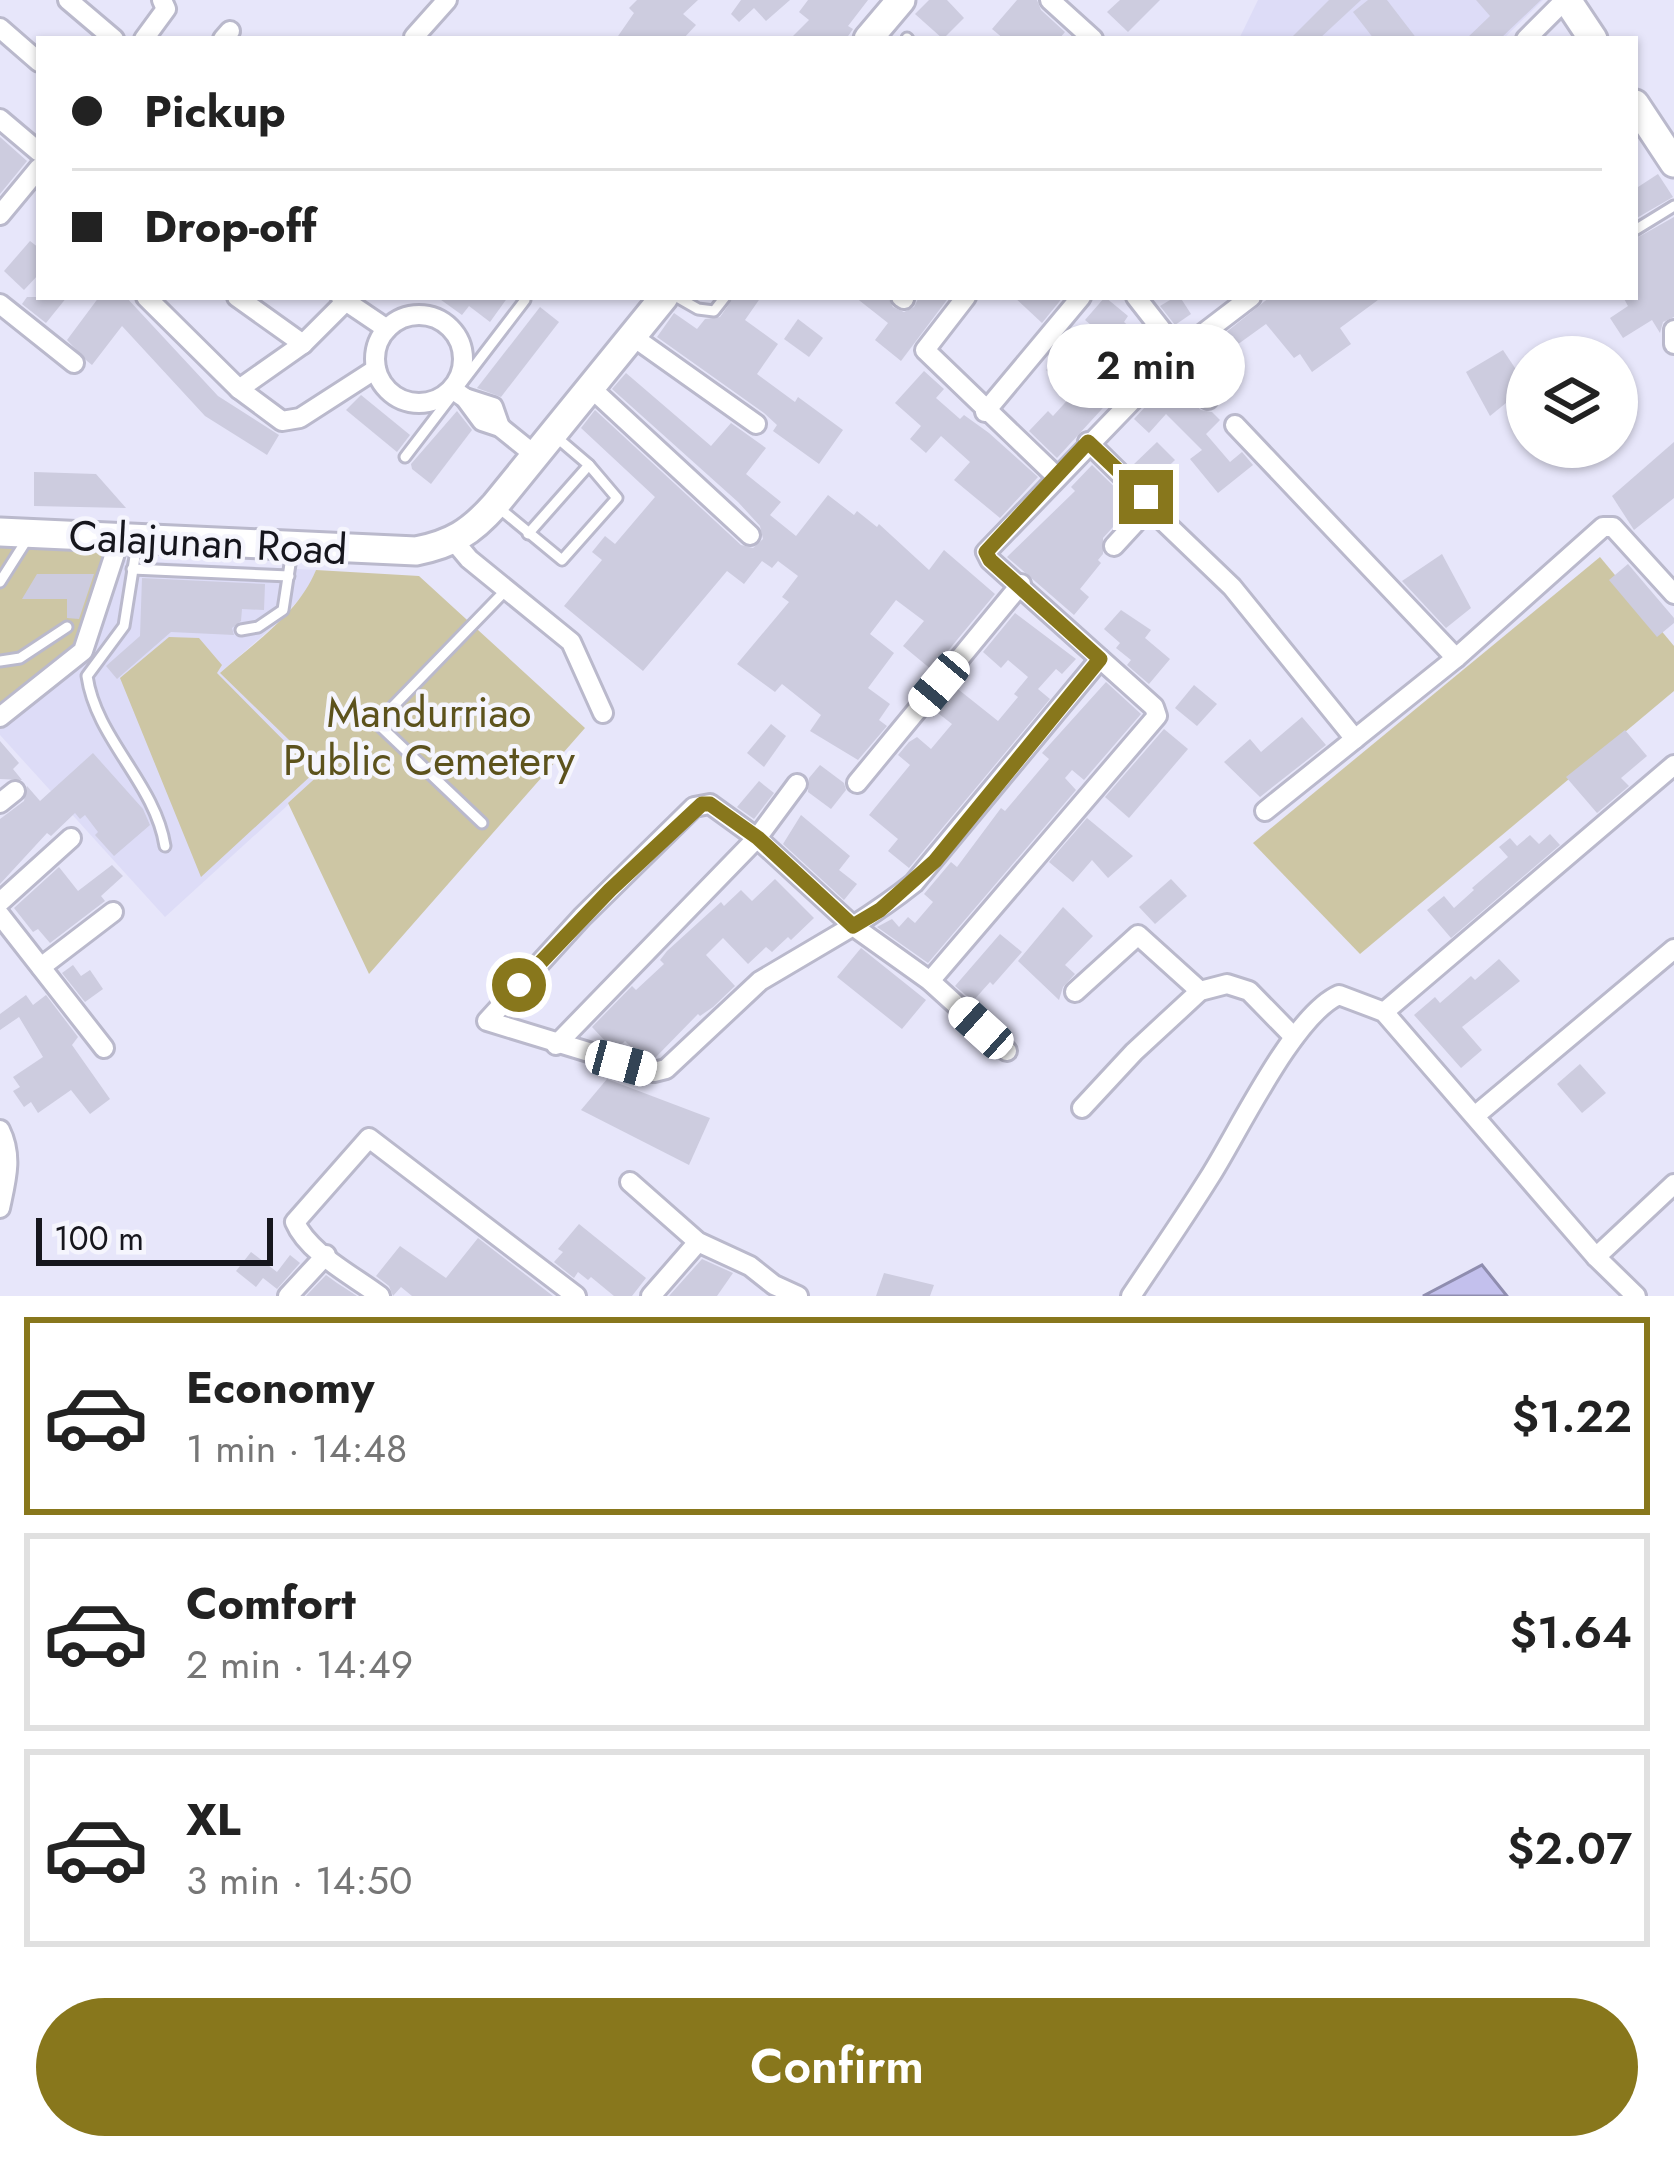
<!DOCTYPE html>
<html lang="en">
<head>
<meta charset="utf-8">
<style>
	:root { --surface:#fff; --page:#f2f2f2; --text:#222; --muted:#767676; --line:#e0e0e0; --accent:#88771c }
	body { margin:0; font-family:Jost,sans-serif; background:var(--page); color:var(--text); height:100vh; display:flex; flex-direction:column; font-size:45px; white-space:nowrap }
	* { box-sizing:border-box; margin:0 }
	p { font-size:39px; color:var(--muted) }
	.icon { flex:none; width:66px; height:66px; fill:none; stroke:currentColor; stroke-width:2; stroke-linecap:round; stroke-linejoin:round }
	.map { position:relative; height:1296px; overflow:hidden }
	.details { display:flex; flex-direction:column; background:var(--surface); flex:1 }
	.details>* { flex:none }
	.guide { position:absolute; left:36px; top:36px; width:1602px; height:264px; border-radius:0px; box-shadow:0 3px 9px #0004; display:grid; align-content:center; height:264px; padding:0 36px; background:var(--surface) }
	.fabs { position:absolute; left:1506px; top:336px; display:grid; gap:24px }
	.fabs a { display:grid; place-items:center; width:132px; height:132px; border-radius:50%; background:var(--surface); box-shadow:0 3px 9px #0004; font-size:60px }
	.scale { position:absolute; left:36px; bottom:30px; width:237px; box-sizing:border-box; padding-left:12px; border:6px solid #16161d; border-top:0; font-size:33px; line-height:42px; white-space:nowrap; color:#16161d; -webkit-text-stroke:9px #f5f5fd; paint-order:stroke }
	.end { position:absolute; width:54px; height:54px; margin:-27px; border:15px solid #88771c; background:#fff; box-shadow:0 0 0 6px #fff }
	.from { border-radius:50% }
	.bubble { position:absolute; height:84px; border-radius:42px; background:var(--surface); box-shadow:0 3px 9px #0004; font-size:39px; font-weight:600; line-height:84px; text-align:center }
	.car { position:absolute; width:36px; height:72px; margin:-36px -18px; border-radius:15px; box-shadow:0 0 9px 3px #0007; background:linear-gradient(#fff 24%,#345 0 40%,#fff 0 76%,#345 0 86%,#fff 0) }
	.guide b { display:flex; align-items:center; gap:42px; height:114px; font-size:45px }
	.guide b+b { border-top:3px solid var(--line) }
	.guide i { width:30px; height:30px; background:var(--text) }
	ul { padding:21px 0 0; list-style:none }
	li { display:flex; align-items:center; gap:36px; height:198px; margin:0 24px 18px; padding:0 12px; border:6px solid var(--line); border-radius:0px }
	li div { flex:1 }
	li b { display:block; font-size:45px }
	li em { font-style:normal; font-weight:600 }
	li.selected { border-color:var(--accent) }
	li>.icon { width:108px; height:108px; stroke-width:1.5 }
	.cta { display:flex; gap:24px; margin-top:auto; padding:24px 36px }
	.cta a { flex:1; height:138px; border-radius:72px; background:var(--accent); color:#fff; font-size:48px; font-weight:600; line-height:138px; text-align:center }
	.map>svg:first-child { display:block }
	.built { fill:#dddcf7 }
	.green { fill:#cdc6a4 }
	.water { fill:#c3c0ed; stroke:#8f8daf; stroke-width:3 }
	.building { fill:#cdccdf }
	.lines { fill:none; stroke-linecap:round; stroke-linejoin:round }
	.service-casing { stroke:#bab9cc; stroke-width:15 }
	.minor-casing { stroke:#bab9cc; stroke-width:24 }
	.secondary-casing { stroke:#bab9cc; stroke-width:33 }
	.service { stroke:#fff; stroke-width:9 }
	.minor { stroke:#fff; stroke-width:18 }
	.secondary { stroke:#fff; stroke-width:27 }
	.route { stroke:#88771c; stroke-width:15 }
	.labels { text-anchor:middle; stroke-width:9; stroke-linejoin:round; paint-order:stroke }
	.street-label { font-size:42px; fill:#16161d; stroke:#f5f5fd }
	.park-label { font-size:42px; fill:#5c521c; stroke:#f5f5fd }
</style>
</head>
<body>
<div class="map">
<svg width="1674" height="1296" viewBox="0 0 1674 1296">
	<rect width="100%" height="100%" fill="#e7e6fa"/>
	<g class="built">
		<path d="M1258,0h285l-40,39h-264z"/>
		<path d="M119,560l197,10 -7,17 -26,31 -63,55 103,100 -158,144 -165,-182v-11z"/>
	</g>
	<g class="green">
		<path d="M0,547l108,5 -32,98 -76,60z"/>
		<path d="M1600,557l74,89v45l-314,263 -107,-111z"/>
		<path d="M316,570l103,6 166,152 -216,246 -81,-171 34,-31 -102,-99c34,-30 78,-59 96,-103z"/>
		<path d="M169,637l30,1 23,27 -5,8 98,99 -114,105 -81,-199z"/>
	</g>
	<path class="water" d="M1482,1265l25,31h-84z"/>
	<g class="building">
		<path d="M637,0h61l-15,14 13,11 -13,14h-67l18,-26 -5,-5z"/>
		<path d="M741,0h49l-24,21 -12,-13 -15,14 -8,-8z"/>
		<path d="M808,0h60l-20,26 5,3 -7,10h-56l19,-19 -10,-8z"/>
		<path d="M929,0h18l17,18 -21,21 -28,-25z"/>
		<path d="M1017,0h20l4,10 24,22 -6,7h-55l-12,-10z"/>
		<path d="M1120,0h40l-32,32 -21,-20z"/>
		<path d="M1329,0h32l-42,39h-29z"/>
		<path d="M1368,0h19l30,39h-43l-21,-27z"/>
		<path d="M1476,0h65l-41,39h-34l24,-23z"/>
		<path d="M0,137l27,24 -27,33z"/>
		<path d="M1658,174l15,23 -38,22v-30z"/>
		<path d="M1674,217v100l-11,5 -3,11 -8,-13 -29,18 -13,-20 18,-12 -5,-9h12v-58z"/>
		<path d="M30,241l9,7v26l-15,16 -20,-19z"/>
		<path d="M27,297h40l-21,26 -24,-19z"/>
		<path d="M99,297h27l92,99 61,39 -12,20 -62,-39 -83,-90 -30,39 -5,-4 -20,-21z"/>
		<path d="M437,297h71l-18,25 -21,-16 -7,9z"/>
		<path d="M734,297h27l-16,23 33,24 -21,30 38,28 3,-5 45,33 -24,34 -46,-33 4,-6 -13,-12 -107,-76 17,-24 23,16 8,-10 15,-2z"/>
		<path d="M855,297h33l5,10 11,5 10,-5 5,-10h30l-48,64 -26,-21 13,-17z"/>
		<path d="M1014,297h49l-21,26z"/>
		<path d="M1105,297l23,19 -4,6 32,28 -99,108 -28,-27 19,-20 5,5 20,-22 -27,-24 45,-45 -6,-5z"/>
		<path d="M1175,297h5l11,17 -16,11 -15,-19z"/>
		<path d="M1270,297h112l-42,31 11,16 -39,28 -12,-18 -6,4 -28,-34 -43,31 -9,-13z"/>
		<path d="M540,307l19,15 -58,75 -24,-9z"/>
		<path d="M798,319l25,19 -14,19 -25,-18z"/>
		<path d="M1213,350l25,29 -18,15 -20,-33z"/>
		<path d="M1503,350l24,36 -37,30 -24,-44z"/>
		<path d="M924,371l20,18 -8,9 24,21 4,-4 25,18 49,44 -38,41 -46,-38 16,-18 -29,-26 -15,17 -16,-14 11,-13 -26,-23z"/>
		<path d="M626,373l85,73 20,-23 35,25 -20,26 35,28 -11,13 26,21 32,-41 26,20 3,-4 20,16 2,-3 50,46 15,-20 51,44 -82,99 19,-23 -29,-24 21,-25 -28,-21 -26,34 24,19 -26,35 22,16 -11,16 8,6 -29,34 -48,-29 11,-16 -39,-31 -7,8 -38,-28 52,-62 -7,-5 16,-21 -20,-15 -6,7 -10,-7 -18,23 -17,-13 -84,100 -79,-65 38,-46 -10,-8 13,-16 10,8 40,-47 -74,-69 14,-18 146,135 12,3 10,-9 -3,-13 -22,-24 -126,-113z"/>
		<path d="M1169,381l32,29 11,2 8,8 -14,14 24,28 12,-10 11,13 -35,28 -28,-34 12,-9 -36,-36 -17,19 -15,-14z"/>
		<path d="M361,395l49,40 -13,17 -51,-42z"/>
		<path d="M457,411l15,19 -41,54 -19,-15 -1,-5z"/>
		<path d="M1157,442l18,18 -25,24 -18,-18z"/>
		<path d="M1674,442v56l-40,32 -22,-34z"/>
		<path d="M1092,465l41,40 -30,33v16l-5,6 3,3 -21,26 9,8 -15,18 -67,-58 68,-66 -4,-4z"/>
		<path d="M34,472l62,2 30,34 -92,-2z"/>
		<path d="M1442,554l29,54 -25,20 -44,-47z"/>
		<path d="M1628,564l46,54v5l-17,14 -48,-57z"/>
		<path d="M37,574h57l-15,45 -12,-1v-19h-45z"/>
		<path d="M142,578l123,6 -1,26 -22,-1 -1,12 -9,7 2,7 -63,-3 -54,47 -11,-13 34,-30z"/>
		<path d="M1121,610l30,20 -6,8 25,21 -21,25 -22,-19 4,-5 -15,-12 4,-5 -16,-14z"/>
		<path d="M1015,613l61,46 -14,15 -6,-5 -18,20 12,10 -141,169 -21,-17 10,-12 -29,-24 41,-50 -12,-10 11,-13 8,-5 14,12 21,-25 -18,-14 20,-24 44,35 20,-24 -4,-3 14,-17 -20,-17 -7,8 -18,-16z"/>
		<path d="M1106,682l35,32 -57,66 -12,-10 -7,8 11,12 -148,173 -51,-36 15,-8 7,8 9,-10 7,6 18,-21 -9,-8 27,-32 6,5 44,-59 4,3 44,-52 -7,-6z"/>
		<path d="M1194,685l23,19 -20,22 -22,-18z"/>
		<path d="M1302,717l24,28 -66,52 -36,-35 26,-23 11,13z"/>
		<path d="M771,724l15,12 -22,31 -17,-14z"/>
		<path d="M1164,729l24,20 -59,69 -24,-21z"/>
		<path d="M1625,730l22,26 -26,22 8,8 -32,27 -31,-36z"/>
		<path d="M0,741l19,22 -6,6 9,11 -22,-1z"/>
		<path d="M93,753l50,56 7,16 -36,31 -19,-21 3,-3 -13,-17 -5,4 -5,-6 -24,23 -4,-3 -47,51v-65l24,-18 3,-15 13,15z"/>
		<path d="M820,765l24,18 2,7 -15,19 -23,-17 1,-14z"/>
		<path d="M759,781l15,12 -20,26 -17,-12z"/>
		<path d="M801,815l49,41 -11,14 18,14 -13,16 -61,-56z"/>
		<path d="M1087,818l46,38 -25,22 -16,-18 -19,22 -24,-20z"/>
		<path d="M1550,834l10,11 -109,93 -24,-28 17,-14 10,12 20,-18 -2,-2 36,-31 -9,-10 11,-9 7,8 13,-11 9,9z"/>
		<path d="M112,865l11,11 -22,20 4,5 -55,42 -12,-14 -5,3 -19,-24 45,-41 19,24z"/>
		<path d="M775,879l39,39 -23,22 -3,-3 -16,15 -6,-5 -18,17 -25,-26 -17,17 29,31 -22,21 -13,9 -2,-2 -43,44 -18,-5 -12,-12 -6,6 -11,-3 -16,-17 40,-41 4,4 28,-26 -4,-4 7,-9 54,-49 3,4 17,-16 11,11z"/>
		<path d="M1171,879l16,17 -32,28 -16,-17z"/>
		<path d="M1063,907l30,29 -28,29 10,9 -12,13 -4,13 -41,-39z"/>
		<path d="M1000,934l22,18 -29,33 -3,-3 -17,19 -18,-15z"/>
		<path d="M861,948l65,52 -24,29 -65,-52z"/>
		<path d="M1499,959l21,22 -58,46 20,23 -21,18 -47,-53 21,-18 5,6 31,-27 4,4z"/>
		<path d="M73,965l8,11 9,-6 13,19 -18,13 -23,-29z"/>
		<path d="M26,995l7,10 13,-10 32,42 -6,8 38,54 -20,15 -19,-24 -33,23 -7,-11 -7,5 -11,-16 7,-4 -7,-10 30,-20 -24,-40 -19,13v-16z"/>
		<path d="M1580,1064l26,29 -24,20 -25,-29z"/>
		<path d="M607,1079l103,39 -21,47 -108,-55z"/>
		<path d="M579,1224l67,54 -14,18h-18l-23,-19 -3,3 -10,-8 -4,6 -20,-16 9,-10 -5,-3z"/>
		<path d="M478,1238l75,58h-141l-11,-9 -8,9 -4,-10 -13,-10 24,-30 46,32z"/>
		<path d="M251,1252l26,20 13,-17 10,8 -23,26 -14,-11 -7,9 -20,-16z"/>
		<path d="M702,1259l31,14 -16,23h-48z"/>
		<path d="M884,1273l50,12 -4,11h-54z"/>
		<path d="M326,1275l11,8 20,13h-51z"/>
	</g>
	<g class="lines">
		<g class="service-casing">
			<g id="service">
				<path d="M907,38l1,1"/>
				<path d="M1635,230l39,-24"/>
				<path d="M677,297l21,12 16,2 11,-14"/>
				<path d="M405,457l120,-157"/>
				<path d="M499,508l63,52 55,-62 -28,-33 -34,-29"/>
				<path d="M528,534l61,-69"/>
				<path d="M137,544l-13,82 -37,50c9,63 68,107 78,170"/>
				<path d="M132,569l157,7"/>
				<path d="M0,582l26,-41"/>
				<path d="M241,630l17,-3 25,-17 9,-59"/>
				<path d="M0,661l20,-3 47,-31"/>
				<path d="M482,823l-105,-100 129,-133"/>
			</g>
		</g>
		<g class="minor-casing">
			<g id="minor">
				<path d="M68,0l46,39"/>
				<path d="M1050,0l43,39"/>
				<path d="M0,28l39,34"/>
				<path d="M414,37l33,-37"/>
				<path d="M144,39l22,-30 -4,-9"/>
				<path d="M223,39l7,-8"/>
				<path d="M1526,39l39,-39"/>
				<path d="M0,119l39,33"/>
				<path d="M0,215l39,-47"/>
				<path d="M146,297l93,92 43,32 18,-3 76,-49"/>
				<path d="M237,297l66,47"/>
				<path d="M901,297l3,2"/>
				<path d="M966,297l-41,53 131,126"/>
				<path d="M1136,297l43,55 29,47"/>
				<path d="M341,298l46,31"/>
				<path d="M0,304l74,59"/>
				<circle cx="419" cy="359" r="44"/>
				<path d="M1674,330v14"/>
				<path d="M632,336l124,88"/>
				<path d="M591,388l159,147"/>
				<path d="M239,389l64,-45 47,-47"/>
				<path d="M452,389l13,9 17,23 18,6 36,29"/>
				<path d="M465,398l28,9 7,20"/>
				<path d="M985,412l96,-115"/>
				<path d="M1235,425l221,233"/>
				<path d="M1088,442l61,60 -1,7 -34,37"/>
				<path d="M1159,517l73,70 123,152"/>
				<path d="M454,541l15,18 102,83 32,71"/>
				<path d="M0,717l83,-66 37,-113"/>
				<path d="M857,783l164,-199"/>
				<path d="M0,803l15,-12"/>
				<path d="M1265,811l191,-153 147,-131h10l61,67"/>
				<path d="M0,902l71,-64"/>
				<path d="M0,915l104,133"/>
				<path d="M41,967l72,-55"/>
				<path d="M930,981l227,-265 -3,-9 -164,-147 -4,-8 193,-200 72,-55"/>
				<path d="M1075,992l63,-57 62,56"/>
				<path d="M1384,1012l290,-247"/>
				<path d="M556,1045l201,-207 40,-54"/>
				<path d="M1007,1051l-77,-70 -77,-55 -96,-88 -47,-34 -16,3 -112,110 -95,104 167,51 12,-3 94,-88 93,-55c22,-14 41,-27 61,-43l186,-224"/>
				<path d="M1082,1108l52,-56 66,-61 27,-7 22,7 45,46"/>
				<path d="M1476,1115l198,-166"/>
				<path d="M0,1130c13,26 6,50 0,78"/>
				<path d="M630,1182l68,60 52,24 24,19 24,11"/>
				<path d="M1596,1257l78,-73"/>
				<path d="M288,1296l38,-41"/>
				<path d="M380,1296c-26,-20 -72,-43 -85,-74l74,-84 207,158"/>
				<path d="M651,1296l47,-54"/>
				<path d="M1131,1296c26,-39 53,-78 78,-118 29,-45 84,-163 130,-183l45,17 212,245 40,39"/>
			</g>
		</g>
		<g class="secondary-casing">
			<g id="secondary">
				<path d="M1567,0l26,39"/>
				<path d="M868,39l33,-39"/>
				<path d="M1635,104l39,59"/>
				<path d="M0,532l416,19c36,-7 55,-19 79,-46l169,-208"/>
			</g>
		</g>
		<use href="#service" class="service"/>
		<use href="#minor" class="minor"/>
		<use href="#secondary" class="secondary"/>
	</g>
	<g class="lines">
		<path class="route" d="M519,985l91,-95 92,-86h8l48,34 95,88 27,-16 55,-49 165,-202 -110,-99 -4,-8 102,-110 58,55"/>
	</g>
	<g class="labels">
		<g class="street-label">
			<text transform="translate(208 542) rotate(3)" y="15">Calajunan Road</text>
		</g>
		<g class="park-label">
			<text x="429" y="727">Mandurriao<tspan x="429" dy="48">Public Cemetery</tspan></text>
		</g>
	</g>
</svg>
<div class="fabs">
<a><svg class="icon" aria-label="layers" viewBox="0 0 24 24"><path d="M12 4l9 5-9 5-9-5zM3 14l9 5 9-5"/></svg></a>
</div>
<div class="scale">100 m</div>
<i class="end from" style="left:519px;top:985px"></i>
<i class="end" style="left:1146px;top:497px"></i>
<div class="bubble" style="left:1047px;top:324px;width:198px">2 min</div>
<i class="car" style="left:939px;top:684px;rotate:220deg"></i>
<i class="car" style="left:981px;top:1028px;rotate:312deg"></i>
<i class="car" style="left:621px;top:1063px;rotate:105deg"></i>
<div class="guide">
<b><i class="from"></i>Pickup</b>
<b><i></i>Drop-off</b>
</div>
</div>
<section class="details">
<ul>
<li class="selected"><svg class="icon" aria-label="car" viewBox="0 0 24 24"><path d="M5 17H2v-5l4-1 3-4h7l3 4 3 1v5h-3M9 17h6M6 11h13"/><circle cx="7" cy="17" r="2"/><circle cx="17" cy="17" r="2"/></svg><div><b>Economy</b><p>1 min · 14:48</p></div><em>$1.22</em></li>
<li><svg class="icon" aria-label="car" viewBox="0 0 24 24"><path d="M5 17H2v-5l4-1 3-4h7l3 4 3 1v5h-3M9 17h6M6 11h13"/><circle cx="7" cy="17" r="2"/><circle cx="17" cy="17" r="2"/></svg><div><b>Comfort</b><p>2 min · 14:49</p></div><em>$1.64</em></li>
<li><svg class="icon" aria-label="car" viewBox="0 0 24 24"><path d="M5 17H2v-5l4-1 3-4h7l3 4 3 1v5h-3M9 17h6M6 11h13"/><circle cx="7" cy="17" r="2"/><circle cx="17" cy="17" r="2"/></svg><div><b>XL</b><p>3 min · 14:50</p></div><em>$2.07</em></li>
</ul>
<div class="cta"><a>Confirm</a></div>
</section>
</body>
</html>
